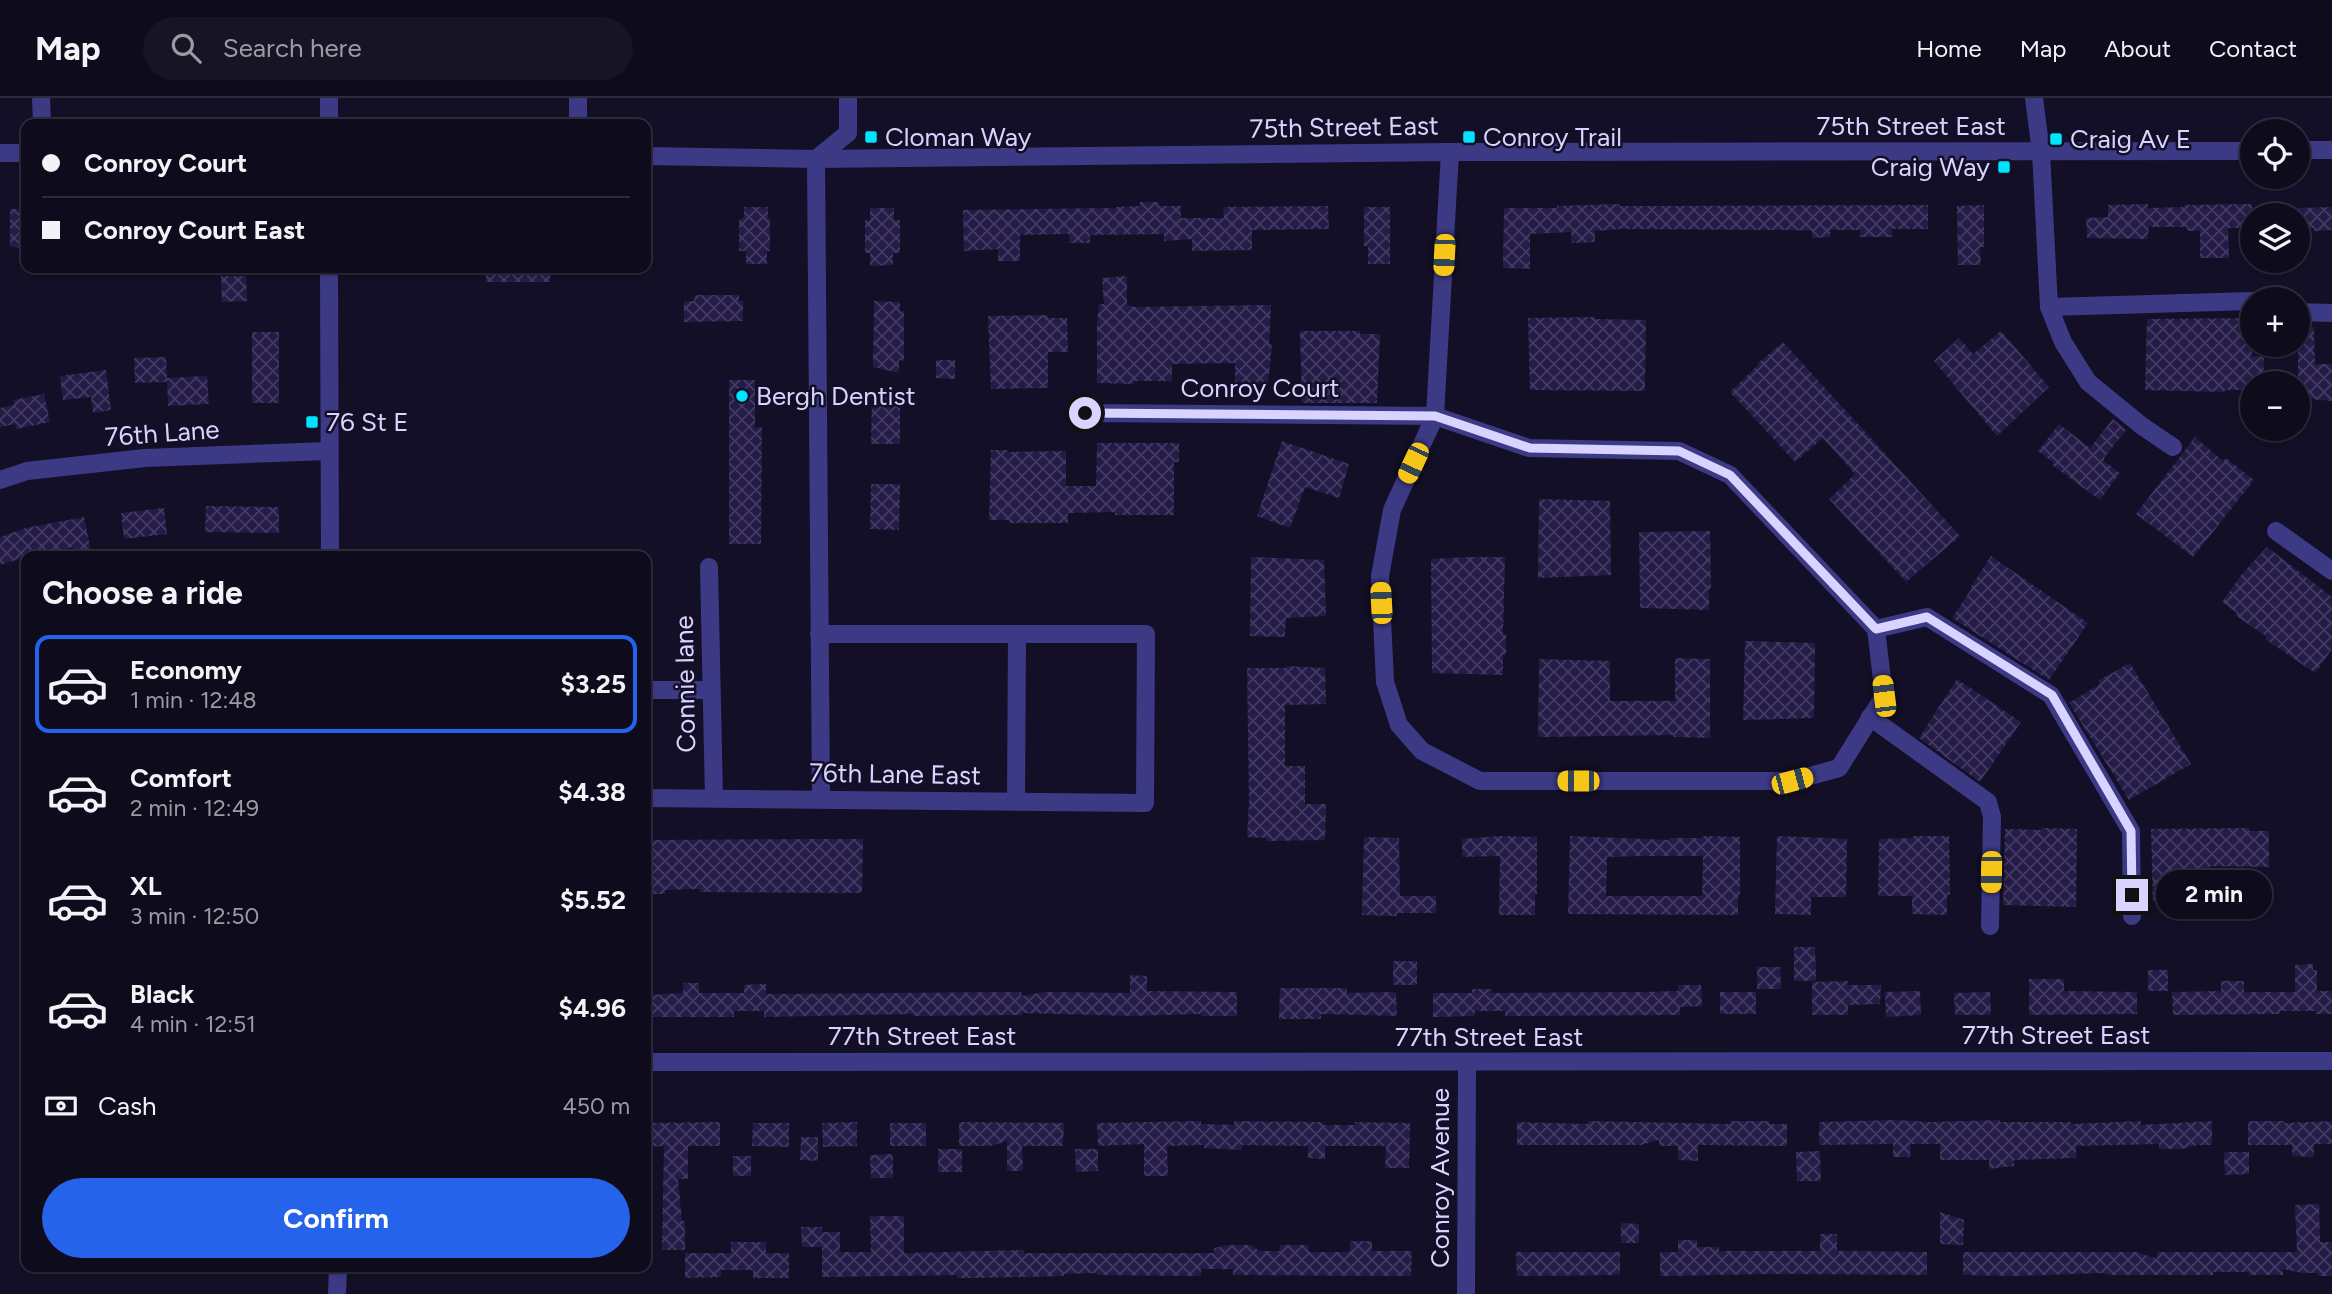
<!DOCTYPE html>
<html lang="en">
<head>
<meta charset="utf-8">
<style>
	:root { --surface:#0e0b1c; --page:#171425; --text:#f1f3f6; --muted:#9b9ba3; --line:#2e2b3b; --accent:#2563eb }
	body { margin:0; font-family:Figtree,sans-serif; background:var(--page); color:var(--text); height:100vh; display:flex; flex-direction:column; font-size:26px; white-space:nowrap }
	* { box-sizing:border-box; margin:0 }
	p { font-size:23px; color:var(--muted) }
	.icon { flex:none; width:38px; height:38px; fill:none; stroke:currentColor; stroke-width:2; stroke-linecap:round; stroke-linejoin:round }
	.map { position:relative; flex:1; overflow:hidden }
	.sheet { position:absolute; left:21px; top:453px; width:630px; height:721px; display:flex; flex-direction:column; background:var(--surface); border-radius:14px; box-shadow:0 2px 5px #0004,0 0 0 2px var(--line) }
	.sheet>* { flex:none }
	.guide { position:absolute; left:21px; top:21px; width:630px; height:154px; border-radius:14px; box-shadow:0 2px 5px #0004,0 0 0 2px var(--line); display:grid; align-content:center; height:154px; padding:0 21px; background:var(--surface) }
	.controls { position:absolute; left:2240px; top:21px; display:grid; gap:14px }
	.controls a { display:grid; place-items:center; width:70px; height:70px; border-radius:50%; background:var(--surface); box-shadow:0 2px 5px #0004,0 0 0 2px var(--line); font-size:35px }
	.end { position:absolute; width:32px; height:32px; margin:-16px; border:9px solid #d9d4ff; background:#111; box-shadow:0 0 0 4px #111 }
	.from { border-radius:50% }
	.bubble { position:absolute; height:49px; border-radius:24px; background:var(--surface); box-shadow:0 2px 5px #0004,0 0 0 2px var(--line); font-size:23px; font-weight:700; line-height:49px; text-align:center }
	.car { position:absolute; width:21px; height:42px; margin:-21px -10px; border-radius:9px; box-shadow:0 0 5px 2px #0007; background:linear-gradient(#f5c518 24%,#345 0 40%,#f5c518 0 76%,#345 0 86%,#f5c518 0) }
	.guide b { display:flex; align-items:center; gap:24px; height:66px; font-size:26px }
	.guide b+b { border-top:2px solid var(--line) }
	.guide i { width:18px; height:18px; background:var(--text) }
	ul { padding:0; list-style:none }
	li { display:flex; align-items:center; gap:21px; height:98px; margin:0 14px 10px; padding:0 7px; border:4px solid transparent; border-radius:14px }
	li div { flex:1 }
	li b { display:block; font-size:26px }
	li em { font-style:normal; font-weight:700 }
	li.on { border-color:var(--accent) }
	li>.icon { width:63px; height:63px; stroke-width:1.5 }
	h2 { padding:0 21px; font-size:32px; line-height:84px }
	.pay { display:flex; align-items:center; gap:18px; height:77px; padding:0 21px; font-size:26px }
	.pay p { margin-inline-start:auto }
	.button { display:flex; gap:14px; margin-top:auto; padding:14px 21px }
	.button a { flex:1; height:80px; border-radius:42px; background:var(--accent); color:#fff; font-size:28px; font-weight:700; line-height:80px; text-align:center }
	header { display:flex; align-items:center; gap:42px; box-sizing:border-box; height:98px; padding:0 35px; background:var(--surface); border-bottom:2px solid var(--line) }
	header strong { font-size:33px }
	nav { display:flex; gap:38px; margin-inline-start:auto; font-size:24px }
	.search { width:490px; height:63px; background:var(--page); display:flex; align-items:center; gap:18px; box-sizing:border-box; padding:0 24px; border-radius:38px; color:var(--muted); font-size:26px }
	.map>svg:first-child { display:block }
	.building { fill:url(#building-cross-hatch); fill-rule:evenodd }
	.lines { fill:none; stroke-linecap:round; stroke-linejoin:round }
	.street { stroke:#3d3a85; stroke-width:18 }
	.route { stroke:#d9d4ff; stroke-width:9 }
	.poi-dot { fill:#00e5ff; stroke:#130f26; stroke-width:2.5 }
	.labels { text-anchor:middle; stroke-width:5; stroke-linejoin:round; paint-order:stroke }
	.street-label { font-size:26px; fill:#d9d4ff; stroke:#130f26 }
	.poi-label { font-size:26px; fill:#d9d4ff; stroke:#130f26; text-anchor:start }
</style>
</head>
<body>
<header>
<strong>Map</strong>
<div class="search"><svg class="icon" aria-label="search" viewBox="0 0 24 24"><circle cx="10" cy="10" r="6"/><path d="M15 15l6 6"/></svg>Search here</div>
<nav><a>Home</a><a>Map</a><a>About</a><a>Contact</a></nav>
</header>
<div class="map">
<svg width="2332" height="1196" viewBox="0 0 2332 1196">
	<defs>
		<pattern id="building-cross-hatch" width="8" height="8" patternUnits="userSpaceOnUse" patternTransform="scale(1.75)"><rect width="8" height="8" fill="#241b47"/><path d="M0 0l8 8M0 8l8-8" fill="none" stroke="#433b63"/></pattern>
	</defs>
	<rect width="100%" height="100%" fill="#130f26"/>
	<g class="building">
		<path d="M1140,104h19v4h22v12h43l-1,-11 105,-1 1,23 -77,1v20l-60,1v-12l-28,2v-7l-74,1v8h-21v-9l-49,1v26h-22v-12l-34,2 -1,-41 153,-2v-1l24,-1z"/>
		<path d="M1619,106v2h30l279,-1v24h-36v8h-32v-7h-30v7l-18,1v-7l-19,-1 -173,-1 -25,2v11l-23,1 -1,-11 -41,2v35l-27,-1 1,-60h53v-2z"/>
		<path d="M2148,106v4l36,-1v-2l68,-1v24h-24l1,30h-29v-27h-13v-4h-38l-2,12 -60,-1 -1,-20 22,-1v-12z"/>
		<path d="M1984,107v42h-4l1,18h-23l-1,-59z"/>
		<path d="M744,109h24v11h2v33h-3v13h-21v-13h-7v-31l5,-3z"/>
		<path d="M1364,109h26v57h-22v-18h-4z"/>
		<path d="M2332,109v23l-18,1v-3h-16v-20z"/>
		<path d="M870,110h24v12h6v33h-7v12l-23,1v-13h-5v-33h5z"/>
		<path d="M10,111h16v39l-16,-1z"/>
		<rect x="486" y="170" width="64" height="14"/>
		<path d="M221,178h25l1,25 -25,1z"/>
		<path d="M1127,178v29l7,2 137,-2 -2,39h3l-4,39 -33,-1v-19l-63,1v17h-38v3l-37,-1v-59l2,-20h5l-2,-26z"/>
		<path d="M695,197h44v6h4v20l-59,1v-21h10z"/>
		<path d="M874,203l26,1v9h4v50l-5,-1v13l-26,-6z"/>
		<path d="M1048,217v3h19l1,34h-20v36l-57,1 -3,-73z"/>
		<path d="M1595,219v2l51,1 -1,71 -115,-1 -2,-72z"/>
		<path d="M2252,220v38l12,1 -1,26h-11v7h-27l-1,2 -79,-2 2,-71z"/>
		<path d="M2298,229h16l1,37h17v37l-34,-3z"/>
		<path d="M1300,233h60v3h20l-3,69h-75z"/>
		<path d="M2001,233l48,56 -52,49 -63,-75 25,-23 14,16z"/>
		<rect x="252" y="234" width="27" height="71"/>
		<path d="M1783,244l177,194 -54,46 -77,-83 26,-25 -32,-36 -28,24 -65,-70 28,-27 -1,-1z"/>
		<path d="M166,259l1,21 40,-2 2,28 -41,2 -1,-24 -32,1 -1,-25z"/>
		<path d="M936,262h19v19l-19,-1z"/>
		<path d="M106,272l5,40 -18,3 -2,-16 -28,3 -3,-24z"/>
		<path d="M729,282h26v47h7l-1,117h-32z"/>
		<path d="M44,296l6,28 -34,7 -1,-5 -15,3v-19l14,-3 -1,-5z"/>
		<path d="M872,299h28v47h-29z"/>
		<path d="M2113,321l13,11 -22,28v3l16,12 -20,27 -48,-35 2,-2 -16,-12 21,-27 31,24z"/>
		<path d="M2195,339l28,24 3,-3 28,22 -61,77 -57,-43z"/>
		<path d="M1282,343l67,23 -10,34 -34,-11 -15,41 -33,-12z"/>
		<path d="M1097,345h82v19h-5v53h-59v-3l-47,1v10h-59v-3h-20l2,-70h17v2l58,-1v35h30z"/>
		<path d="M871,386h29l-1,46 -29,-1z"/>
		<path d="M1539,401l71,2 1,74 -73,3z"/>
		<path d="M206,408l73,1v26l-74,-1z"/>
		<path d="M164,410l3,26 -43,5 -3,-26z"/>
		<path d="M84,419l8,39h-18l-1,-9 -44,9 -29,9v-28l26,-9z"/>
		<path d="M1710,433l1,58h-2v21l-69,-2 -1,-76z"/>
		<path d="M2267,449l65,50v52l-17,24 -50,-34 2,-2 -32,-22 2,-2 -15,-11 20,-28z"/>
		<path d="M1991,458l97,67 -39,57 -97,-62 20,-30 -1,-1z"/>
		<path d="M1251,459l73,3 2,56 -40,2 -1,19 -35,-1z"/>
		<path d="M1470,459h35l-2,78h3v20h-3v20l-71,-2 -1,-114z"/>
		<path d="M1745,543l70,2 -1,75 -71,2z"/>
		<path d="M1675,560l35,1v79l-37,-1v-2l-135,2 1,-78 71,2v40h65z"/>
		<path d="M2130,565l61,101 -62,36 -60,-97 31,-19 -2,-3z"/>
		<path d="M1286,568l39,2 1,36 -41,1v61h20v38h21l-1,36 -59,1v-3l-19,-1 2,-35 -2,-134h39z"/>
		<path d="M1957,581l64,43 -41,60 -61,-44z"/>
		<path d="M2042,730l35,1 -1,78 -73,-2 2,-76 37,1z"/>
		<path d="M2249,730v3h20v36l-59,-1 -1,37 -56,-1 -2,-73z"/>
		<path d="M1500,738l37,1v58h-2v20h-36l1,-59 -38,1v-18z"/>
		<path d="M1570,738l99,4v-2h34v-2l37,1v58h-2v20l-170,-1zM1642,758h61l-1,40h-96l1,-39z"/>
		<path d="M1777,738l70,3 -1,58h-35v18l-36,-1z"/>
		<path d="M1913,738h36l1,59h-3v20l-35,-1v-18h-34l1,-57 34,-1z"/>
		<path d="M1364,739l35,1 1,58h36v17h-39v3l-35,-1z"/>
		<path d="M827,741h36l-1,54 -162,-1v-3l-35,1v4h-19v-54z"/>
		<path d="M1794,849h21l1,34h-22z"/>
		<rect x="1393" y="863" width="24" height="24"/>
		<path d="M2313,866v6h4v21h15v23h-16v-3h-36v3l-107,1 -1,-23 49,-1v-10h23v11h51v-27z"/>
		<path d="M1757,869h23l1,22h-24z"/>
		<rect x="2148" y="872" width="20" height="21"/>
		<path d="M1130,877l17,1v15l90,1v24h-36v-2l-71,2 -108,-3v2l-109,1 -1,-2 -148,3v-6h-30v6h-88v-22l37,-2v-10h16v10h45v-8l22,-1v10l255,-2 1,4 22,-4 86,1z"/>
		<path d="M2029,881h35v12l73,1v22l-108,1z"/>
		<path d="M1848,883v4h33l-1,19 -32,1v10h-36v-33z"/>
		<path d="M1678,887h23l1,21 -22,1v8l-175,1v-5h-30l-1,5 -41,1v-24h39v-4h20v4l152,-1 34,-1z"/>
		<path d="M1280,890h67v5l49,-1 1,24 -76,-2v5h-42z"/>
		<path d="M1920,893l1,24 -35,2 -1,-25z"/>
		<rect x="1720" y="894" width="36" height="22"/>
		<path d="M1990,894l1,23h-36l-1,-22z"/>
		<path d="M1896,1022l33,2 71,-2v2h71v2l70,-3v4l71,-4v24h-15l-15,4h-23v-5l-83,2v12l-62,2v6l-25,3v-9h-49v-16h-29l-1,13h-17v-13l-74,1v-23z"/>
		<path d="M1201,1023v3l33,1v-4l89,1v3h32v-3l55,1 -1,45h-24l1,-22h-61v13l-17,-1v-12l-66,-1v5l-38,-2v-3l-37,1 1,30h-24v-32l-46,2 -1,-23z"/>
		<path d="M1588,1023l142,3v-3h39l1,3h17v22l-89,-1v16l-20,-1v-14h-19v-6l-18,5h-124v-23l71,2z"/>
		<path d="M2248,1023h36v2l48,-2v23h-18v13l-22,-1v-11h-44z"/>
		<path d="M720,1024v24h-32v33h-10l4,42h3v29h-23l2,-104 -18,1v-24z"/>
		<path d="M857,1024v24l-34,1 -1,-24z"/>
		<path d="M959,1024l105,1 -1,23h-41l1,25h-16v-30l-17,5h-31z"/>
		<path d="M753,1025h36v24l-37,-1z"/>
		<rect x="890" y="1025" width="36" height="23"/>
		<path d="M801,1039h17v24l-18,-1z"/>
		<rect x="938" y="1051" width="24" height="23"/>
		<path d="M1075,1051h23v22l-22,1z"/>
		<path d="M1820,1053l1,30h-24l-1,-29z"/>
		<path d="M2224,1054h25v22l-24,1z"/>
		<path d="M893,1056v24h-22l-1,-23z"/>
		<rect x="733" y="1058" width="18" height="20"/>
		<path d="M2319,1106l1,38h12v34h-14l-1,-3h-15l-19,-4v6h-34v-3h-36v3h-103l-8,-2 -86,3 -53,-1v-23h174l20,7v-7h140l-2,-47z"/>
		<path d="M1940,1114l24,8 -1,25 -23,-1z"/>
		<path d="M870,1118h34v37l120,-3v3h190v-5l13,-3h25l7,6h21v-6h29v7h41v-11h22v10h40l-1,25 -178,-1v-6h-32v7l-104,-1v-2l-33,1v2l-91,2h-16v-3l-135,2v-30h-20l-1,-20h21v5h18v20h31z"/>
		<path d="M1621,1125l18,1v19h-18z"/>
		<path d="M1820,1136h17v17l90,1v23l-157,-1 -110,2v-24h18v-12h19v7h22v4h101z"/>
		<path d="M731,1144h35v11h23v25h-36v-8h-32v7l-36,1v-25h46z"/>
		<path d="M1516,1154h104v23l-103,1z"/>
	</g>
	<g class="lines">
		<g class="street">
			<path d="M41,0l1,26"/>
			<path d="M329,0v26"/>
			<path d="M578,0v26"/>
			<path d="M2034,0l7,54 8,155 14,35 25,40 54,44 31,21"/>
			<path d="M2298,52h34"/>
			<path d="M0,55h26"/>
			<path d="M646,58l170,3 634,-7 802,-1"/>
			<path d="M329,170l1,288"/>
			<path d="M2049,209l203,-6"/>
			<path d="M2298,214l34,1"/>
			<path d="M1085,315l350,3 94,32 150,3 51,24 146,154 8,67 -45,72 -47,13h-312l-58,-30 -23,-26 -14,-43 -5,-106 12,-66 43,-94 15,-264"/>
			<path d="M0,382l27,-9 118,-13 183,-7"/>
			<path d="M2276,433l56,40"/>
			<path d="M709,469l5,231"/>
			<path d="M1876,531l51,-12 124,78 80,136 1,85"/>
			<path d="M646,592h65"/>
			<path d="M1870,619l118,85 4,15 -2,109"/>
			<path d="M646,700l499,5 1,-169h-327"/>
			<path d="M821,701l-5,-640 32,-26v-35"/>
			<path d="M1016,703l1,-167"/>
			<path d="M646,964l1686,-1"/>
			<path d="M337,1196l1,-27"/>
			<path d="M1466,1196l1,-231"/>
		</g>
	</g>
	<g class="lines">
		<path class="route" d="M1085,315l350,3 95,32 149,3 51,24 146,154 51,-12 125,78 79,136 1,64"/>
	</g>
	<g class="poi-dot">
		<rect x="864" y="32" width="14" height="14" rx="3.5"/>
		<rect x="1462" y="32" width="14" height="14" rx="3.5"/>
		<rect x="2049" y="34" width="14" height="14" rx="3.5"/>
		<rect x="1997" y="62" width="14" height="14" rx="3.5"/>
		<circle cx="742" cy="298" r="7"/>
		<rect x="305" y="317" width="14" height="14" rx="3.5"/>
	</g>
	<g class="labels">
		<g class="street-label">
			<text x="1911" y="37">75th Street East</text>
			<text transform="translate(1344 29) rotate(-1)" y="9">75th Street East</text>
			<text x="1260" y="299">Conroy Court</text>
			<text transform="translate(162 335) rotate(-4)" y="9">76th Lane</text>
			<text transform="translate(685 586) rotate(-91)" y="9">Connie lane</text>
			<text transform="translate(895 676) rotate(1)" y="9">76th Lane East</text>
			<text x="2056" y="946">77th Street East</text>
			<text x="922" y="947">77th Street East</text>
			<text x="1489" y="948">77th Street East</text>
			<text transform="translate(1440 1080) rotate(-90)" y="9">Conroy Avenue</text>
		</g>
		<g class="poi-label">
			<text x="885" y="48">Cloman Way</text>
			<text x="1483" y="48">Conroy Trail</text>
			<text x="2070" y="50">Craig Av E</text>
			<text x="1990" y="78" text-anchor="end">Craig Way</text>
			<text x="756" y="307">Bergh Dentist</text>
			<text x="326" y="333">76 St E</text>
		</g>
	</g>
</svg>
<div class="controls">
<a><svg class="icon" aria-label="locate" viewBox="0 0 24 24"><circle cx="12" cy="12" r="6"/><path d="M12 2v4M12 18v4M2 12h4M18 12h4"/></svg></a>
<a><svg class="icon" aria-label="layers" viewBox="0 0 24 24"><path d="M12 4l9 5-9 5-9-5zM3 14l9 5 9-5"/></svg></a>
<a>+</a>
<a>−</a>
</div>
<i class="end from" style="left:1085px;top:315px"></i>
<i class="end" style="left:2132px;top:797px"></i>
<div class="bubble" style="left:2156px;top:772px;width:116px">2 min</div>
<i class="car" style="left:1444px;top:157px;rotate:183deg"></i>
<i class="car" style="left:1413px;top:365px;rotate:205deg"></i>
<i class="car" style="left:1381px;top:505px;rotate:357deg"></i>
<i class="car" style="left:1884px;top:598px;rotate:353deg"></i>
<i class="car" style="left:1578px;top:683px;rotate:270deg"></i>
<i class="car" style="left:1792px;top:683px;rotate:75deg"></i>
<i class="car" style="left:1991px;top:774px;rotate:181deg"></i>
<div class="guide">
<b><i class="from"></i>Conroy Court</b>
<b><i></i>Conroy Court East</b>
</div>
<section class="sheet">
<h2>Choose a ride</h2>
<ul>
<li class="on"><svg class="icon" aria-label="car" viewBox="0 0 24 24"><path d="M5 17H2v-5l4-1 3-4h7l3 4 3 1v5h-3M9 17h6M6 11h13"/><circle cx="7" cy="17" r="2"/><circle cx="17" cy="17" r="2"/></svg><div><b>Economy</b><p>1 min · 12:48</p></div><em>$3.25</em></li>
<li><svg class="icon" aria-label="car" viewBox="0 0 24 24"><path d="M5 17H2v-5l4-1 3-4h7l3 4 3 1v5h-3M9 17h6M6 11h13"/><circle cx="7" cy="17" r="2"/><circle cx="17" cy="17" r="2"/></svg><div><b>Comfort</b><p>2 min · 12:49</p></div><em>$4.38</em></li>
<li><svg class="icon" aria-label="car" viewBox="0 0 24 24"><path d="M5 17H2v-5l4-1 3-4h7l3 4 3 1v5h-3M9 17h6M6 11h13"/><circle cx="7" cy="17" r="2"/><circle cx="17" cy="17" r="2"/></svg><div><b>XL</b><p>3 min · 12:50</p></div><em>$5.52</em></li>
<li><svg class="icon" aria-label="car" viewBox="0 0 24 24"><path d="M5 17H2v-5l4-1 3-4h7l3 4 3 1v5h-3M9 17h6M6 11h13"/><circle cx="7" cy="17" r="2"/><circle cx="17" cy="17" r="2"/></svg><div><b>Black</b><p>4 min · 12:51</p></div><em>$4.96</em></li>
</ul>
<div class="pay"><svg class="icon" aria-label="cash" viewBox="0 0 24 24"><path d="M3 7h18v10H3z"/><circle cx="12" cy="12" r="2"/></svg>Cash<p>450 m</p></div>
<div class="button"><a>Confirm</a></div>
</section>
</div>
</body>
</html>
